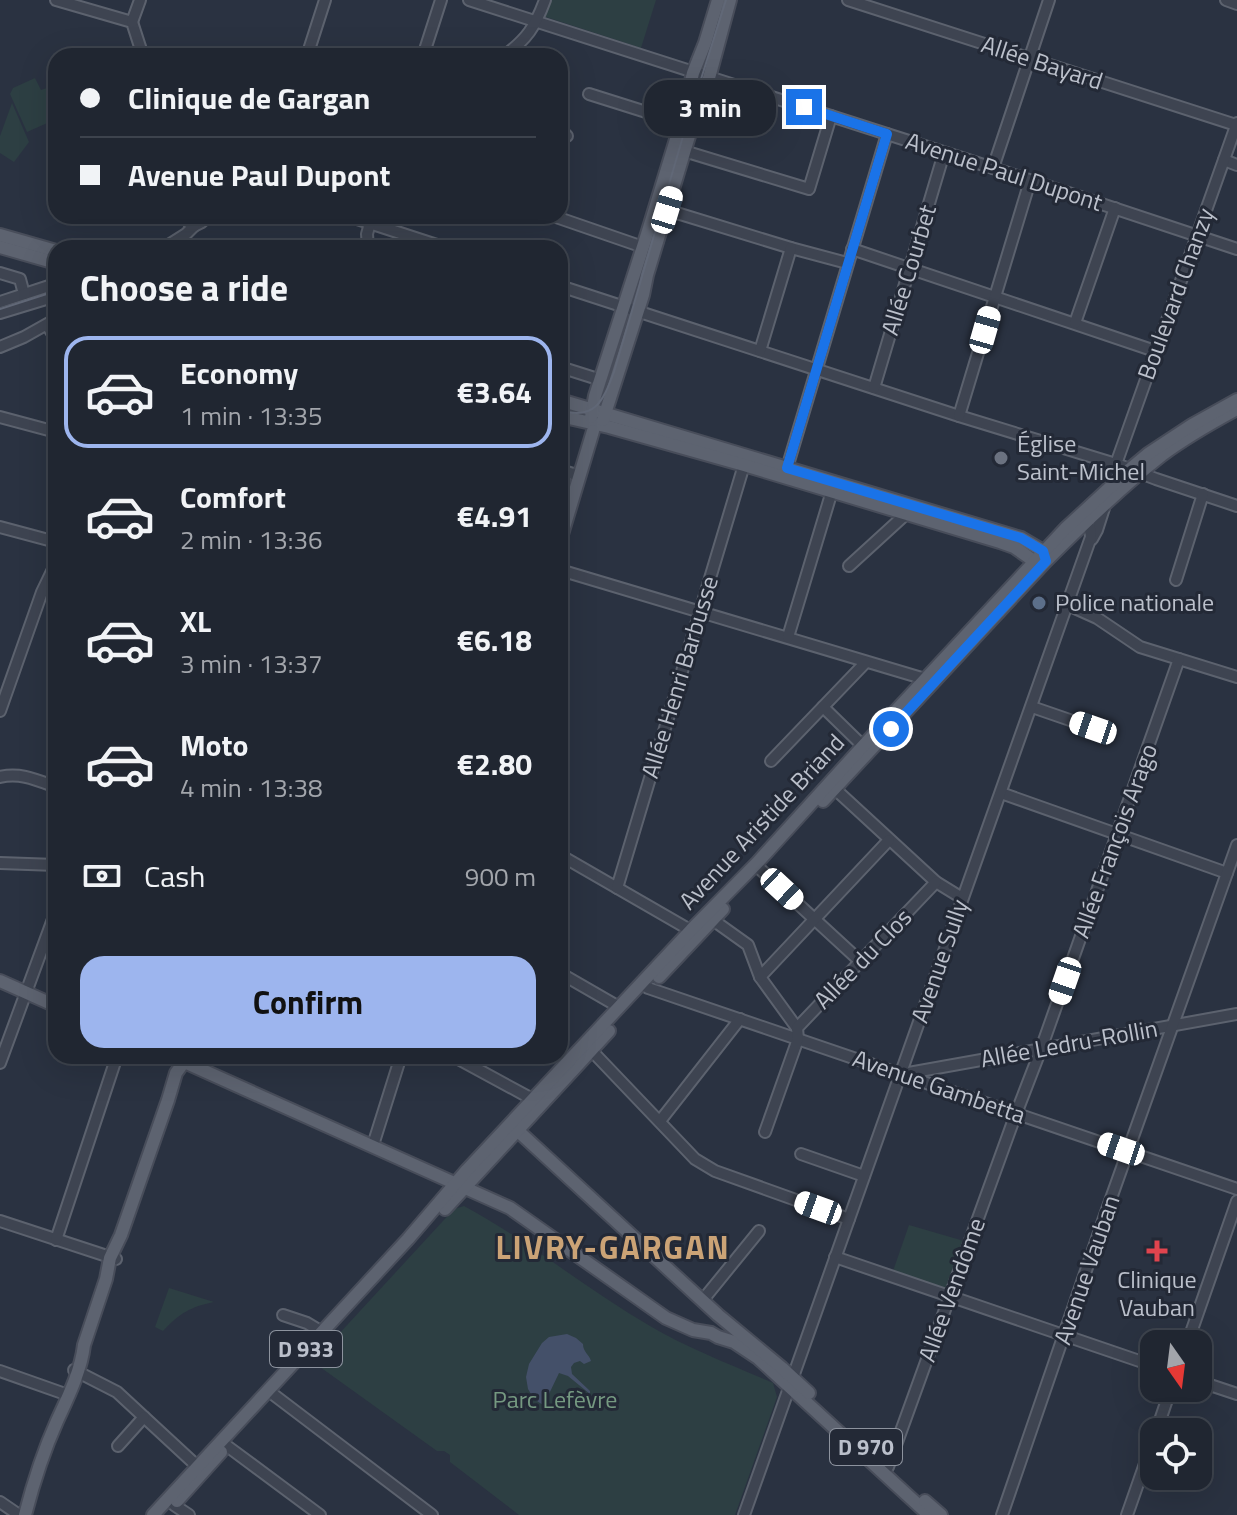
<!DOCTYPE html>
<html lang="en">
<head>
<meta charset="utf-8">
<style>
	:root { --surface:#202631; --page:#282e39; --text:#f1f3f6; --muted:#a2a5ab; --line:#3d434d; --accent:#9db5ee }
	body { margin:0; font-family:"Titillium Web",sans-serif; background:var(--page); color:var(--text); height:100vh; display:flex; flex-direction:column; font-size:30px; white-space:nowrap }
	* { box-sizing:border-box; margin:0 }
	p { font-size:26px; color:var(--muted) }
	.icon { flex:none; width:44px; height:44px; fill:none; stroke:currentColor; stroke-width:2; stroke-linecap:round; stroke-linejoin:round }
	.map { position:relative; flex:1; overflow:hidden }
	.panel { position:absolute; left:48px; top:240px; width:520px; height:824px; display:flex; flex-direction:column; background:var(--surface); border-radius:24px; box-shadow:0 8px 32px #0002,0 0 0 2px var(--line) }
	.panel>* { flex:none }
	.top-card { position:absolute; left:48px; top:48px; width:520px; height:176px; border-radius:24px; box-shadow:0 8px 32px #0002,0 0 0 2px var(--line); display:grid; align-content:center; height:176px; padding:0 32px; background:var(--surface) }
	.needle { width:52px; rotate:166deg }
	.buttons { position:absolute; left:1140px; top:1330px; display:grid; gap:16px }
	.buttons a { display:grid; place-items:center; width:72px; height:72px; border-radius:16px; background:var(--surface); box-shadow:0 8px 32px #0002,0 0 0 2px var(--line); font-size:40px }
	.end { position:absolute; width:36px; height:36px; margin:-18px; border:10px solid #1a73e8; background:#fff; box-shadow:0 0 0 4px #fff }
	.from { border-radius:50% }
	.bubble { position:absolute; height:56px; border-radius:24px; background:var(--surface); box-shadow:0 8px 32px #0002,0 0 0 2px var(--line); font-size:26px; font-weight:700; line-height:56px; text-align:center }
	.car { position:absolute; width:24px; height:48px; margin:-24px -12px; border-radius:10px; box-shadow:0 0 6px 2px #0007; background:linear-gradient(#fff 24%,#345 0 40%,#fff 0 76%,#345 0 86%,#fff 0) }
	.top-card b { display:flex; align-items:center; gap:28px; height:76px; font-size:30px }
	.top-card b+b { border-top:2px solid var(--line) }
	.top-card i { width:20px; height:20px; background:var(--text) }
	ul { padding:0; list-style:none }
	li { display:flex; align-items:center; gap:24px; height:112px; margin:0 16px 12px; padding:0 16px; border:4px solid transparent; border-radius:24px }
	li div { flex:1 }
	li b { display:block; font-size:30px }
	li em { font-style:normal; font-weight:700 }
	li.selected { border-color:var(--accent) }
	li>.icon { width:72px; height:72px; stroke-width:1.5 }
	h2 { padding:0 32px; font-size:36px; line-height:96px }
	.pay { display:flex; align-items:center; gap:20px; height:88px; padding:0 32px; font-size:30px }
	.pay p { margin-inline-start:auto }
	.action { display:flex; gap:16px; margin-top:auto; padding:16px 32px }
	.action a { flex:1; height:92px; border-radius:24px; background:var(--accent); color:#111; font-size:32px; font-weight:700; line-height:92px; text-align:center }
	.map>svg:first-child { display:block }
	.green { fill:#2d3f43 }
	.water { fill:#445069 }
	.lines { fill:none; stroke-linecap:round; stroke-linejoin:round }
	.minor-casing { stroke:#5c626e; stroke-width:14 }
	.major-casing { stroke:#484d5a; stroke-width:16 }
	.minor { stroke:#3e4451; stroke-width:10 }
	.major { stroke:#5d6370; stroke-width:12 }
	.tram { stroke:#616877; stroke-width:2 }
	.route { stroke:#1a73e8; stroke-width:10 }
	.worship-dot { fill:#6b7280; stroke:#232936; stroke-width:3 }
	.service-dot { fill:#5c6f8a; stroke:#232936; stroke-width:3 }
	.health-dot { fill:#e0444e; stroke:#232936; stroke-width:3 }
	.labels { text-anchor:middle; stroke-width:6; stroke-linejoin:round; paint-order:stroke }
	.shield { fill:#232936; stroke:#8d939e; stroke-width:2 }
	.shield-label { font-size:22px; font-weight:bold; fill:#bbc0cb }
	.street-label { font-size:24px; fill:#bbc0cb; stroke:#232936 }
	.poi-label { font-size:24px; fill:#bbc0cb; stroke:#232936; text-anchor:start }
	.park-label { font-size:24px; fill:#759981; stroke:#232936 }
	.district-label { font-size:32px; font-weight:bold; letter-spacing:2px; fill:#cba376; stroke:#232936 }
</style>
</head>
<body>
<div class="map">
<svg width="1237" height="1515" viewBox="0 0 1237 1515">
	<rect width="100%" height="100%" fill="#2a3241"/>
	<g class="green">
		<path d="M548,0h108l-15,48 -98,-32z"/>
		<path d="M35,78l6,12 6,-2 9,20v14l-2,-2 -27,12 -17,-38 3,-6z"/>
		<path d="M12,103l17,39 -15,20 -14,-9v-17z"/>
		<path d="M464,1206c65,35 122,83 186,120 39,23 82,39 123,57l4,14 -42,118h-216l-69,-53v-7l-6,-4h-7l-124,-89 141,-153z"/>
		<path d="M909,1225l55,16 -18,48 -53,-18z"/>
		<path d="M169,1288l45,14c-24,5 -34,11 -51,29l-8,-4z"/>
	</g>
	<path class="water" d="M567,1334l9,4 7,6c0,8 6,10 8,17l-7,3 -4,-3 -6,2 -3,4 1,7 18,17v3l-22,-18 -9,-3 -11,23 -2,11 -12,-8 -6,-10 -2,-12 3,-13 13,-21 7,-6z"/>
	<g class="lines">
		<g class="minor-casing">
			<g id="minor">
				<path d="M56,0l76,22 11,34"/>
				<path d="M469,0l524,168 244,81"/>
				<path d="M848,0l388,125"/>
				<path d="M1226,0l11,4"/>
				<path d="M132,22l8,-22"/>
				<path d="M307,56l18,-56"/>
				<path d="M423,56l18,-56"/>
				<path d="M504,56c23,-17 31,-29 41,-56"/>
				<path d="M589,94l92,29"/>
				<path d="M560,129l7,7"/>
				<path d="M684,151l125,38 22,-73"/>
				<path d="M1224,160l13,5"/>
				<path d="M993,168l56,-168"/>
				<path d="M667,210l124,38 56,15"/>
				<path d="M186,216l3,7 5,3 8,-4 1,-6"/>
				<path d="M348,216l98,32"/>
				<path d="M553,216l90,31"/>
				<path d="M164,248l22,-14 8,-8"/>
				<path d="M368,248l-1,-14 5,-18"/>
				<path d="M852,249l303,102"/>
				<path d="M0,273l20,6 4,15"/>
				<path d="M560,286l399,130 160,49 37,14 81,27"/>
				<path d="M0,302l49,-16 7,-4"/>
				<path d="M0,313l56,-17"/>
				<path d="M1075,323l40,-115"/>
				<path d="M47,325l9,14"/>
				<path d="M0,347l24,-10 32,-18"/>
				<path d="M760,351l31,-103"/>
				<path d="M560,367l41,13"/>
				<path d="M874,388l70,-235"/>
				<path d="M959,416l71,-235"/>
				<path d="M0,417l56,15"/>
				<path d="M1116,464l121,-341"/>
				<path d="M787,468l100,-334"/>
				<path d="M560,470l20,6"/>
				<path d="M0,527l56,15"/>
				<path d="M1092,539l5,-9 8,-25"/>
				<path d="M849,566l58,-53"/>
				<path d="M560,570l365,109"/>
				<path d="M1176,580l27,-86"/>
				<path d="M1068,605l29,13 43,29 97,30"/>
				<path d="M788,637l44,-146"/>
				<path d="M823,707l40,39"/>
				<path d="M1032,707l61,21"/>
				<path d="M0,711l42,-119 14,-29"/>
				<path d="M771,761l95,-99"/>
				<path d="M0,777c20,-5 37,3 56,10"/>
				<path d="M835,789l101,93 26,16"/>
				<path d="M1001,793l226,80"/>
				<path d="M560,855l137,79"/>
				<path d="M0,863l56,2"/>
				<path d="M760,869l101,93"/>
				<path d="M617,888l127,-423"/>
				<path d="M713,920l35,25 12,32 37,51"/>
				<path d="M560,973l59,34"/>
				<path d="M760,977l129,-137"/>
				<path d="M641,983l7,5 589,201"/>
				<path d="M591,1050l104,109 20,12 134,48"/>
				<path d="M453,1056l81,44"/>
				<path d="M0,1063l56,-152"/>
				<path d="M903,1074l334,-60"/>
				<path d="M660,1121l80,-102"/>
				<path d="M765,1132l33,-93 -1,-11 139,-146"/>
				<path d="M373,1145l28,-89"/>
				<path d="M801,1154l63,22"/>
				<path d="M0,1221l116,38"/>
				<path d="M56,1240l61,-184"/>
				<path d="M835,1257l319,109"/>
				<path d="M702,1301l57,-70"/>
				<path d="M283,1315l24,8 15,9"/>
				<path d="M1187,1344l50,-143"/>
				<path d="M74,1370l43,22 80,74"/>
				<path d="M0,1371l68,24"/>
				<path d="M1198,1381l39,13"/>
				<path d="M274,1395l158,120"/>
				<path d="M1156,1432l15,-44"/>
				<path d="M118,1446l26,-29"/>
				<path d="M227,1446l93,69"/>
				<path d="M888,1467l126,-348 27,-70 138,-390"/>
				<path d="M0,1502l19,13"/>
				<path d="M174,1505l15,10"/>
				<path d="M744,1515l347,-978 -1,-9 -7,-3"/>
				<path d="M1002,1515l102,-297 133,-373"/>
				<path d="M1127,1515l27,-77"/>
			</g>
		</g>
		<g class="major-casing">
			<g id="major">
				<path d="M0,235l56,16"/>
				<path d="M0,247l56,16"/>
				<path d="M56,282v-2"/>
				<path d="M560,400l461,138 22,13"/>
				<path d="M560,416l49,11 135,38 256,77 14,5 20,14"/>
				<path d="M591,417l4,-21 53,-165 33,-108 12,-50 12,-30 13,-43"/>
				<path d="M603,420l40,-125 4,-20 52,-172 10,-25 21,-78"/>
				<path d="M560,541l33,-110"/>
				<path d="M823,801l223,-240c37,-37 75,-74 116,-106 23,-17 49,-32 75,-46"/>
				<path d="M659,977l64,-68"/>
				<path d="M0,981l56,25"/>
				<path d="M171,1056l339,152 156,110 27,12 18,3 7,4 16,5 24,16 171,157"/>
				<path d="M517,1130l201,185 64,53 27,25"/>
				<path d="M445,1209l164,-178"/>
				<path d="M177,1501l44,-49"/>
				<path d="M925,1501l16,14"/>
				<path d="M25,1515c8,-31 19,-65 32,-94 11,-24 24,-50 27,-76l22,-66 4,-21 11,-23 47,-135 8,-27 8,-11 9,-6"/>
				<path d="M153,1515l255,-276 59,-69 224,-240 66,-67 106,-117 202,-217 65,-60 18,-15 44,-29 45,-25"/>
			</g>
		</g>
		<use href="#minor" class="minor"/>
		<use href="#major" class="major"/>
		<g class="tram">
			<path d="M0,309l56,-18"/>
			<path d="M560,410c35,11 43,-9 54,-38l70,-239 42,-133"/>
		</g>
	</g>
	<g class="lines">
		<path class="route" d="M804,107l83,27 -100,334 234,70 22,13 3,10 -155,168"/>
	</g>
	<circle class="worship-dot" cx="1001" cy="458" r="8"/>
	<circle class="service-dot" cx="1039" cy="603" r="8"/>
	<path class="health-dot" d="M1153 1239h8v8h8v8h-8v8h-8v-8h-8v-8h8z"/>
	<g class="labels">
		<g class="shield">
			<rect x="270" y="1331" width="72" height="36" rx="6"/>
			<rect x="830" y="1429" width="72" height="36" rx="6"/>
		</g>
		<g class="shield-label">
			<text x="306" y="1357">D 933</text>
			<text x="866" y="1455">D 970</text>
		</g>
		<g class="street-label">
			<text transform="translate(1042 63) rotate(18)" y="8">Allée Bayard</text>
			<text transform="translate(1004 172) rotate(18)" y="8">Avenue Paul Dupont</text>
			<text transform="translate(909 270) rotate(-73)" y="8">Allée Courbet</text>
			<text transform="translate(1176 294) rotate(-70)" y="8">Boulevard Chanzy</text>
			<text transform="translate(680 677) rotate(-73)" y="8">Allée Henri Barbusse</text>
			<text transform="translate(762 822) rotate(-47)" y="8">Avenue Aristide Briand</text>
			<text transform="translate(1115 841) rotate(-70)" y="8">Allée François Arago</text>
			<text transform="translate(863 959) rotate(-46)" y="8">Allée du Clos</text>
			<text transform="translate(940 961) rotate(-71)" y="8">Avenue Sully</text>
			<text transform="translate(1069 1044) rotate(-10)" y="8">Allée Ledru-Rollin</text>
			<text transform="translate(939 1087) rotate(19)" y="8">Avenue Gambetta</text>
			<text transform="translate(1087 1270) rotate(-71)" y="8">Avenue Vauban</text>
			<text transform="translate(952 1290) rotate(-70)" y="8">Allée Vendôme</text>
		</g>
		<g class="poi-label">
			<text x="1017" y="452">Église<tspan x="1017" dy="28">Saint-Michel</tspan></text>
			<text x="1055" y="611">Police nationale</text>
			<text x="1157" y="1288" text-anchor="middle">Clinique<tspan x="1157" dy="28">Vauban</tspan></text>
		</g>
		<g class="park-label">
			<text x="555" y="1408">Parc Lefèvre</text>
		</g>
		<g class="district-label">
			<text x="613" y="1259">LIVRY-GARGAN</text>
		</g>
	</g>
</svg>
<div class="buttons">
<a><svg class="needle" viewBox="-14 -14 28 28"><path d="M0-13l5 13h-10z" fill="#e53935"/><path d="M0 13l5-13h-10z" fill="#a2a5ab"/></svg></a>
<a><svg class="icon" aria-label="locate" viewBox="0 0 24 24"><circle cx="12" cy="12" r="6"/><path d="M12 2v4M12 18v4M2 12h4M18 12h4"/></svg></a>
</div>
<i class="end from" style="left:891px;top:729px"></i>
<i class="end" style="left:804px;top:107px"></i>
<div class="bubble" style="left:644px;top:80px;width:132px">3 min</div>
<i class="car" style="left:667px;top:210px;rotate:17deg"></i>
<i class="car" style="left:985px;top:330px;rotate:16deg"></i>
<i class="car" style="left:1093px;top:728px;rotate:289deg"></i>
<i class="car" style="left:782px;top:889px;rotate:133deg"></i>
<i class="car" style="left:1065px;top:981px;rotate:199deg"></i>
<i class="car" style="left:1121px;top:1149px;rotate:289deg"></i>
<i class="car" style="left:818px;top:1208px;rotate:290deg"></i>
<div class="top-card">
<b><i class="from"></i>Clinique de Gargan</b>
<b><i></i>Avenue Paul Dupont</b>
</div>
<section class="panel">
<h2>Choose a ride</h2>
<ul>
<li class="selected"><svg class="icon" aria-label="car" viewBox="0 0 24 24"><path d="M5 17H2v-5l4-1 3-4h7l3 4 3 1v5h-3M9 17h6M6 11h13"/><circle cx="7" cy="17" r="2"/><circle cx="17" cy="17" r="2"/></svg><div><b>Economy</b><p>1 min · 13:35</p></div><em>€3.64</em></li>
<li><svg class="icon" aria-label="car" viewBox="0 0 24 24"><path d="M5 17H2v-5l4-1 3-4h7l3 4 3 1v5h-3M9 17h6M6 11h13"/><circle cx="7" cy="17" r="2"/><circle cx="17" cy="17" r="2"/></svg><div><b>Comfort</b><p>2 min · 13:36</p></div><em>€4.91</em></li>
<li><svg class="icon" aria-label="car" viewBox="0 0 24 24"><path d="M5 17H2v-5l4-1 3-4h7l3 4 3 1v5h-3M9 17h6M6 11h13"/><circle cx="7" cy="17" r="2"/><circle cx="17" cy="17" r="2"/></svg><div><b>XL</b><p>3 min · 13:37</p></div><em>€6.18</em></li>
<li><svg class="icon" aria-label="car" viewBox="0 0 24 24"><path d="M5 17H2v-5l4-1 3-4h7l3 4 3 1v5h-3M9 17h6M6 11h13"/><circle cx="7" cy="17" r="2"/><circle cx="17" cy="17" r="2"/></svg><div><b>Moto</b><p>4 min · 13:38</p></div><em>€2.80</em></li>
</ul>
<div class="pay"><svg class="icon" aria-label="cash" viewBox="0 0 24 24"><path d="M3 7h18v10H3z"/><circle cx="12" cy="12" r="2"/></svg>Cash<p>900 m</p></div>
<div class="action"><a>Confirm</a></div>
</section>
</div>
</body>
</html>
